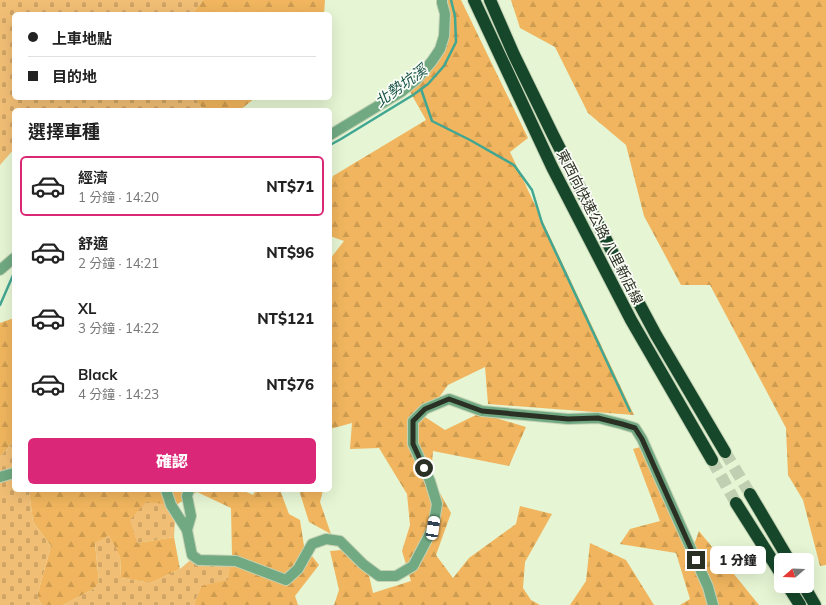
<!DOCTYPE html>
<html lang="zh-TW">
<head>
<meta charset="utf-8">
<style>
	:root { --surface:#fff; --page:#f6f6f6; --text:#222; --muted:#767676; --line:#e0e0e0; --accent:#db2777 }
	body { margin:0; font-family:Mulish,"Noto Sans TC",sans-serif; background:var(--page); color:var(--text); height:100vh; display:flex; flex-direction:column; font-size:15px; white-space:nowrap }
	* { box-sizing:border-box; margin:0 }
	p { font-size:13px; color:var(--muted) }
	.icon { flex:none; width:22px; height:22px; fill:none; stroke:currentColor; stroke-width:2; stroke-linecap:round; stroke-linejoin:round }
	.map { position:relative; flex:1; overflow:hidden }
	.side { position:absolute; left:12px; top:108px; width:320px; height:384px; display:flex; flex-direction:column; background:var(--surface); border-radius:6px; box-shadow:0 4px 16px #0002 }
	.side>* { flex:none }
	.guide { position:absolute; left:12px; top:12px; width:320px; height:88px; border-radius:6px; box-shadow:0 4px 16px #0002; display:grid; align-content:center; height:88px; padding:0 16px; background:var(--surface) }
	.needle { width:26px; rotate:251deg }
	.controls { position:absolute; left:774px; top:553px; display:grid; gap:8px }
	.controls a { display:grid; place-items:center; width:40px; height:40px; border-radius:6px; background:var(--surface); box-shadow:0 4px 16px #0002; font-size:20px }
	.end { position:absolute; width:18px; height:18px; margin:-9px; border:5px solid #2a3023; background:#fff; box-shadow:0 0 0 2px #fff }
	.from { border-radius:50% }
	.bubble { position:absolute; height:28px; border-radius:6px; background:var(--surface); box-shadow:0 4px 16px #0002; font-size:13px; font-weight:800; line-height:28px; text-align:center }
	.car { position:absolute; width:12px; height:24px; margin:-12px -6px; border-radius:5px; box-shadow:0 0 3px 1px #0007; background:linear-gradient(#fff 24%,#345 0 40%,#fff 0 76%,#345 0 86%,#fff 0) }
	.guide b { display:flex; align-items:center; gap:14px; height:38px; font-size:15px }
	.guide b+b { border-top:1px solid var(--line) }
	.guide i { width:10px; height:10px; background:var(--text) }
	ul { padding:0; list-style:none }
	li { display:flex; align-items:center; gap:12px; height:60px; margin:0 8px 6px; padding:0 8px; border:2px solid transparent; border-radius:6px }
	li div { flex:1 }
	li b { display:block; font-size:15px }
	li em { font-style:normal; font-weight:800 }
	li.active { border-color:var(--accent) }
	li>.icon { width:36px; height:36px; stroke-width:1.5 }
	h2 { padding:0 16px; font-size:18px; line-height:48px }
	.action { display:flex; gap:8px; margin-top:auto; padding:8px 16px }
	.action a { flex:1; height:46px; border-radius:6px; background:var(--accent); color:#fff; font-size:16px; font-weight:800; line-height:46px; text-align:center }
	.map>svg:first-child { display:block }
	.forest { fill:url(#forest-firs) }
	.cemetery { fill:url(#cemetery-stones) }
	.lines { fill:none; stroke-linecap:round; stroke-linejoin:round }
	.stream { stroke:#41a692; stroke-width:2.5 }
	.highway-tunnel { stroke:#c0ceb1; stroke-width:12; stroke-dasharray:12 6; stroke-linecap:butt }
	.minor-casing { stroke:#c4d2b4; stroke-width:12 }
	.highway-casing { stroke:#c4d2b4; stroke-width:14 }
	.minor { stroke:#70a982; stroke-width:10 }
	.highway { stroke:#16472a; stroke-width:12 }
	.route { stroke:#2a3023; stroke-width:5 }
	.labels { text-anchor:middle; stroke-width:3.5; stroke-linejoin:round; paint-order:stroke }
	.street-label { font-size:14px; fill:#2a3023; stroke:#fbfef7 }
	.water-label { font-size:15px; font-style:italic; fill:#165147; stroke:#fbfef7 }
</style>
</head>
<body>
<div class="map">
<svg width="826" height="605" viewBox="0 0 826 605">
	<defs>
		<pattern id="forest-firs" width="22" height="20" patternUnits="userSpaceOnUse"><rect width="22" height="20" fill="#f0b55e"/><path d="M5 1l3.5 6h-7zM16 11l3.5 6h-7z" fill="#ce9c51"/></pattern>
		<pattern id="cemetery-stones" width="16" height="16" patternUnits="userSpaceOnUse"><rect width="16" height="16" fill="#f1be75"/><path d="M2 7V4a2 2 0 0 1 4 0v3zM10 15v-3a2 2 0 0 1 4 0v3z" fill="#cfa465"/></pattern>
	</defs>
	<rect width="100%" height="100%" fill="#e6f6d4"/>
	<g class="forest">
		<path d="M203,0h122l-1,14h-132z"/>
		<path d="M440,0h21l67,138 -18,14 124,263 -146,-11 -3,-37 -37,18 -23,32 20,13 35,-17 46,14 -17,39 -76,-15 -2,26 20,36 -15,42 17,23 16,-20 47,-34 4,-18 32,8 -27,48 -2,26 8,12 9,5h-206l5,-15 -9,-39 24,-2 11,9 8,35 38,-12 -9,-30 8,-26 -3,-31 -28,-46 -29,1 2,-26 -22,6v-170l14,-18 -14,-5v-49l3,-11 93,-56 -17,-30 34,-42z"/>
		<path d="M511,0h315v565l-6,1 -17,-66 -15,-25 -2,-47 -76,-143h-29l-37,-69 -18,-71 -38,-32 -33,-66 -35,-19z"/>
		<path d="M195,98h60l-15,12h-37z"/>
		<path d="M14,318v123l-14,16v-134z"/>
		<path d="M644,446l45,112 10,-27 60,74h-79l10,-6 -14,-46 -56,-9 10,-15 30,-8 -27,-72z"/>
		<path d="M29,490h213l11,5 3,-5h24l9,24 11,6 4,26 15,19 -24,31 3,9h-103l-1,-1 7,-18 31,-30 -1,-48 -34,-16 -21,13 -39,38 37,-6 6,32 -29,14 -30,-5 -1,-22 -25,-13 4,40 -5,6 -31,16h-21l-5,-9 14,-50 -18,-24z"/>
		<path d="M299,490h24l-3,12 11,32 -22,-12z"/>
		<path d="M590,543l36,17 28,45h-84l16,-24z"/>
	</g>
	<g class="cemetery">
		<path d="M0,0h203l-11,14h-178v84h181l8,12h-189v39l-14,16z"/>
		<path d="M14,441v49h15l4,32 18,24 -14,50 5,9h-42v-148z"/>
		<path d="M146,502l30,3 -2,32 -37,6 -7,-23z"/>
		<path d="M109,535l11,21 1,22 30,5 29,-14 14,-12h38l-4,23 -27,6 -7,18 1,1h-132l31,-16 5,-6 -4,-40z"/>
	</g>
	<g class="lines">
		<g class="stream">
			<path d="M421,89l11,32 38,19 44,25 18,25 10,33 88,188"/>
			<path d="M330,145l11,-6 72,-44 15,-11 16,-18 12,-24 -1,-26 -4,-16"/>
			<path d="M0,305l14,-32"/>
		</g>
		<g class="highway-tunnel">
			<path d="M725,452l25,42"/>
			<path d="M712,460l24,43"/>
		</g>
		<g class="minor-casing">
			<g id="minor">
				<path d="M330,135l71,-43 16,-13 15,-18 8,-12 4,-13 1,-22 -3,-11v-3"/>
				<path d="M0,270l14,-12"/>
				<path d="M0,477l14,-4"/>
				<path d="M166,490l5,15 16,25 4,-14 -4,-20 2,-6"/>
				<path d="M187,530l5,25 7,5 37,1 50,19 12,-11 14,-25 14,-5 14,2 23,23 16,12h17l17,-10 20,-38 4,-24 -7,-23 -17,-37v-23l12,-12 24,-10 33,12 86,8 30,-1 24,6 13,4 7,11 12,27 54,121 5,18"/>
			</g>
		</g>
		<g class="highway-casing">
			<g id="highway">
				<path d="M474,0l78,167 79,153 81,140"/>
				<path d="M490,0l24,55 39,80 73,144 30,56 69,117"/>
				<path d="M750,494l39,66"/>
				<path d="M736,503l45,71"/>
				<path d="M788,586l12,19"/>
				<path d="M804,586l11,19"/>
			</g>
		</g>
		<use href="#minor" class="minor"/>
		<use href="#highway" class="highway"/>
	</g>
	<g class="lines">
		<path class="route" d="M424,468l-11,-24v-23l12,-12 24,-10 33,12 86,8 30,-1 24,6 13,4 7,11 12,27 42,94"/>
	</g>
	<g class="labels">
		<g class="street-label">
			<text transform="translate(600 227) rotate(63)" y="5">東西向快速公路 八里新店線</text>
		</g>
		<g class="water-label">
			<text transform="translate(401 86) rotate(-36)" y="5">北勢坑溪</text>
		</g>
	</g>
</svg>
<div class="controls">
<a><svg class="needle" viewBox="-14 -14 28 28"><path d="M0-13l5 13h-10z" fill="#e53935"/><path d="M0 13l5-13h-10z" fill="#767676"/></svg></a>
</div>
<i class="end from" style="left:424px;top:468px"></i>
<i class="end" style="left:696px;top:560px"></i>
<div class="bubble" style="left:710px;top:546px;width:56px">1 分鐘</div>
<i class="car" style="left:433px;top:528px;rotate:9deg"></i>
<div class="guide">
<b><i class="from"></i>上車地點</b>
<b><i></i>目的地</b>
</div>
<section class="side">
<h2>選擇車種</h2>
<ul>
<li class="active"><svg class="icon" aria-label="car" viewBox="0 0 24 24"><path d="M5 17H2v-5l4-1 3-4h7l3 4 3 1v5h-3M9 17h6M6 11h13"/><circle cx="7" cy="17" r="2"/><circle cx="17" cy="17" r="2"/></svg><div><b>經濟</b><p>1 分鐘 · 14:20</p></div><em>NT$71</em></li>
<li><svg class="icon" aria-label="car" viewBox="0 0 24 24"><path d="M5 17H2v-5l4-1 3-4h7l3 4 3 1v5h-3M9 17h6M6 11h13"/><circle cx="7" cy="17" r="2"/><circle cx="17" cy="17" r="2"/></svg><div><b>舒適</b><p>2 分鐘 · 14:21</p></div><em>NT$96</em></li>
<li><svg class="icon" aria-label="car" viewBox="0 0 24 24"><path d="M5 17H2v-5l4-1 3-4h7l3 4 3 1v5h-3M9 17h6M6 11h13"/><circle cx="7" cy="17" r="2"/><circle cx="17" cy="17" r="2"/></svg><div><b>XL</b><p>3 分鐘 · 14:22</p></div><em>NT$121</em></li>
<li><svg class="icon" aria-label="car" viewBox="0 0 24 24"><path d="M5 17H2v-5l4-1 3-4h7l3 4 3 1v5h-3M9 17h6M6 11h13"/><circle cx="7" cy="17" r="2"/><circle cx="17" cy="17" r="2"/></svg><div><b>Black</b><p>4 分鐘 · 14:23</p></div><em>NT$76</em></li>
</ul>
<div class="action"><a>確認</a></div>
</section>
</div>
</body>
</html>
